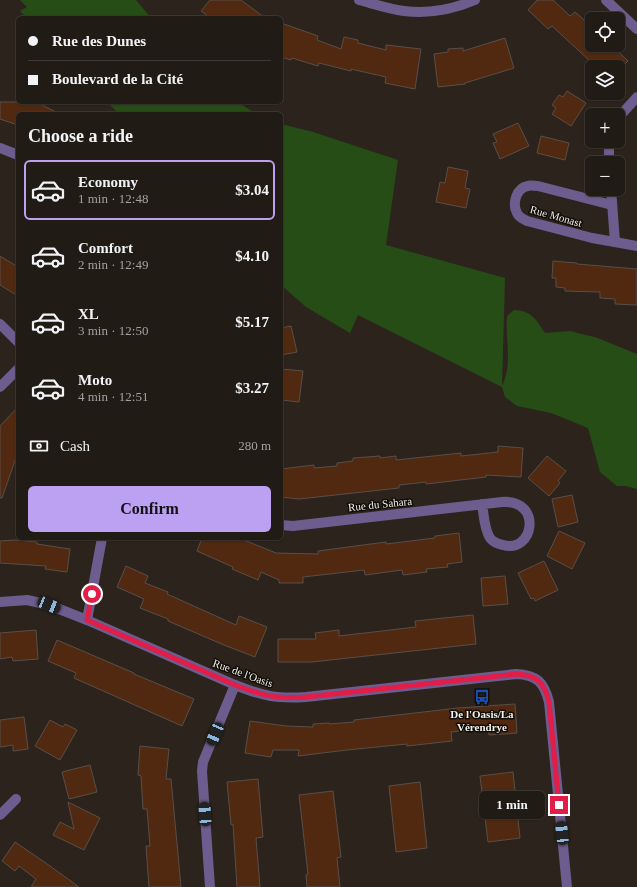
<!DOCTYPE html>
<html lang="en">
<head>
<meta charset="utf-8">
<style>
	:root { --surface:#211b15; --page:#2d2822; --text:#f1f3f6; --muted:#a2a1a0; --line:#3e3934; --accent:#bca0f2 }
	body { margin:0; font-family:Georgia,serif; background:var(--page); color:var(--text); height:100vh; display:flex; flex-direction:column; font-size:15px; white-space:nowrap }
	* { box-sizing:border-box; margin:0 }
	p { font-size:13px; color:var(--muted) }
	.icon { flex:none; width:22px; height:22px; fill:none; stroke:currentColor; stroke-width:2; stroke-linecap:round; stroke-linejoin:round }
	.map { position:relative; flex:1; overflow:hidden }
	.panel { position:absolute; left:16px; top:112px; width:267px; height:428px; display:flex; flex-direction:column; background:var(--surface); border-radius:6px; box-shadow:0 1px 3px #0004,0 0 0 1px var(--line) }
	.panel>* { flex:none }
	.banner { position:absolute; left:16px; top:16px; width:267px; height:88px; border-radius:6px; box-shadow:0 1px 3px #0004,0 0 0 1px var(--line); display:grid; align-content:center; height:88px; padding:0 12px; background:var(--surface) }
	.tools { position:absolute; left:585px; top:12px; display:grid; gap:8px }
	.tools a { display:grid; place-items:center; width:40px; height:40px; border-radius:6px; background:var(--surface); box-shadow:0 1px 3px #0004,0 0 0 1px var(--line); font-size:20px }
	.end { position:absolute; width:18px; height:18px; margin:-9px; border:5px solid #e11d48; background:#fff; box-shadow:0 0 0 2px #fff }
	.from { border-radius:50% }
	.bubble { position:absolute; height:28px; border-radius:6px; background:var(--surface); box-shadow:0 1px 3px #0004,0 0 0 1px var(--line); font-size:13px; font-weight:700; line-height:28px; text-align:center }
	.car { position:absolute; width:12px; height:24px; margin:-12px -6px; border-radius:5px; box-shadow:0 0 3px 1px #0007; background:linear-gradient(#222 24%,#8ab4d8 0 40%,#222 0 76%,#8ab4d8 0 86%,#222 0) }
	.banner b { display:flex; align-items:center; gap:14px; height:38px; font-size:15px }
	.banner b+b { border-top:1px solid var(--line) }
	.banner i { width:10px; height:10px; background:var(--text) }
	ul { padding:0; list-style:none }
	li { display:flex; align-items:center; gap:12px; height:60px; margin:0 8px 6px; padding:0 4px; border:2px solid transparent; border-radius:6px }
	li div { flex:1 }
	li b { display:block; font-size:15px }
	li em { font-style:normal; font-weight:700 }
	li.selected { border-color:var(--accent) }
	li>.icon { width:36px; height:36px; stroke-width:1.5 }
	h2 { padding:0 12px; font-size:18px; line-height:48px }
	.pay { display:flex; align-items:center; gap:10px; height:44px; padding:0 12px; font-size:15px }
	.pay p { margin-inline-start:auto }
	.button { display:flex; gap:8px; margin-top:auto; padding:8px 12px }
	.button a { flex:1; height:46px; border-radius:6px; background:var(--accent); color:#111; font-size:16px; font-weight:700; line-height:46px; text-align:center }
	.map>svg:first-child { display:block }
	.green { fill:#264d16 }
	.building { fill:#512910; stroke:#594e48 }
	.lines { fill:none; stroke-linecap:round; stroke-linejoin:round }
	.minor { stroke:#6d5c8e; stroke-width:10 }
	.route { stroke:#e11d48; stroke-width:5 }
	.labels { text-anchor:middle; stroke-width:3; stroke-linejoin:round; paint-order:stroke }
	.street-label { font-size:11px; fill:#f4efe9; stroke:#110e0a }
	.poi-label { font-size:11px; font-weight:bold; fill:#f4efe9; stroke:#110e0a }
</style>
</head>
<body>
<div class="map">
<svg width="637" height="887" viewBox="0 0 637 887">
	<rect width="100%" height="100%" fill="#2c241c"/>
	<g class="green">
		<path d="M20,0h116l15,18h-124l-7,-7 7,-4z"/>
		<path d="M107,102h131l18,12h-137z"/>
		<path d="M281,124l32,8 85,28 -12,85 119,33 -3,108c11,-22 3,-47 5,-70l7,-6c18,1 22,9 31,23l25,-2 11,3 14,3 42,17v135l-11,-3h-9l-17,-14 -12,-44 -37,-15 -34,-7 -12,-9 -3,-10 -144,-72 -8,18 -44,-26 -25,-22z"/>
	</g>
	<g class="building">
		<path d="M210,0h31l24,18h-54l-10,-7z"/>
		<path d="M537,0h16l17,16 5,-4 17,15v18h19l17,16 -6,6h-37l5,-6 -38,-35 -4,3 -20,-19z"/>
		<path d="M281,23l37,13 -1,4 24,9 3,-12 14,3v3l28,7v-5l35,4 -6,40 -30,-6 1,-6 -35,-8v2l-32,-8 -1,3 -26,-8 -1,2 -10,-3z"/>
		<path d="M505,38l9,30 -49,15v1l-27,3 -4,-33 14,-2v-3l15,-1v3z"/>
		<path d="M567,91l19,12 -15,23 -19,-12 4,-6 -4,-3 7,-10 4,2z"/>
		<path d="M0,102h43l-1,3 18,9h-42v11l-18,-6z"/>
		<path d="M518,123l11,23 -29,13 -7,-16 4,-1 -4,-8z"/>
		<path d="M541,136l28,7 -4,17 -28,-7z"/>
		<path d="M448,167l20,4 -3,17 5,1 -4,19 -30,-6 4,-20 5,1z"/>
		<path d="M0,256l18,11v29l-18,-11z"/>
		<path d="M553,261l24,2v1l60,5v36l-22,-1v-5l-15,-1v-6l-35,-1v-3l-9,-1v-9h-4z"/>
		<path d="M291,326l6,26 -16,3v-27z"/>
		<path d="M281,369l22,2 -4,31 -18,-2z"/>
		<path d="M18,407v45l-16,46h-2v-72z"/>
		<path d="M498,446l25,2 -2,29 -35,-2v2l-60,7v-2l-27,3v3l-100,11 -18,-2v-28l33,-4v3l23,-2v-3l16,-2v-3l27,-2v2l16,-2v4l65,-7v3l37,-4z"/>
		<path d="M547,456l19,15 -8,10 2,2 -11,13 -21,-18z"/>
		<path d="M572,495l6,27 -20,5 -6,-28z"/>
		<path d="M559,531l26,12 -13,26 -25,-13z"/>
		<path d="M459,533l3,29 -15,2 1,3 -22,2 1,3 -24,3 -1,-5 -37,5 -1,-5 -61,7v6h-24v-3l-18,-8 -3,8 -26,-11 1,-2 -36,-16 5,-13h37l37,15 42,1v-3l68,-9v2l49,-6v-2z"/>
		<path d="M15,540l22,2v2l33,5 -3,23 -22,-3 1,-3 -46,-3v-22z"/>
		<path d="M544,561l14,29 -23,11 -1,-3 -3,1 -13,-26z"/>
		<path d="M126,566l22,10 -3,7 23,9 -1,2 69,31 3,-9 28,11 -12,30 -31,-12 -56,-24v-2l-28,-11 4,-9 -27,-12z"/>
		<path d="M505,576l3,28 -25,2 -2,-28z"/>
		<path d="M473,615l3,29 -164,18h-34v-23h38l-1,-6 24,-3v6l77,-9 -1,-6z"/>
		<path d="M36,630l2,29 -25,2 -1,-4 -12,2v-26z"/>
		<path d="M57,640l77,33v1l60,25 -12,27 -108,-48 2,-5 -28,-12z"/>
		<path d="M515,704l2,29 -28,2 -1,-7 -37,4 1,9 -45,5v-2l-60,6 -49,6 1,-6h-26l-2,7 -26,-4 5,-32 36,5 27,1v-3l16,-1v1l25,-2v-2l104,-12z"/>
		<path d="M24,717l4,32 -15,2v-6l-13,2v-27z"/>
		<path d="M50,720l13,7 2,-3 12,6 -17,30 -25,-14z"/>
		<path d="M140,746l29,3 -3,30h5l10,108h-32l-3,-41h4l-3,-37h-4l-2,-33 -3,-1z"/>
		<path d="M90,765l7,27 -28,7 -7,-27z"/>
		<path d="M513,772l7,66 -32,4 -8,-66z"/>
		<path d="M258,779l5,58 -7,1 4,49h-23l-4,-63 -2,1 -4,-43z"/>
		<path d="M420,782l7,66 -31,4 -7,-66z"/>
		<path d="M333,791l8,66 -4,1 3,29h-33l-1,-12 2,-1 -9,-79z"/>
		<path d="M68,802l32,16 -16,32 -31,-15 7,-13 14,7z"/>
		<path d="M15,842l35,24 29,21h-48l5,-8 -17,-13 -4,5 -13,-10z"/>
	</g>
	<g class="lines">
		<g class="minor">
			<path d="M359,0c15,4 30,9 45,11 24,3 50,-2 71,-11"/>
			<path d="M606,0l31,29"/>
			<path d="M618,118l19,-21"/>
			<path d="M0,148l18,7"/>
			<path d="M609,163v-22"/>
			<path d="M611,189l4,53 22,4"/>
			<path d="M612,205l-74,-19c-3,0 -8,-1 -10,0 -12,2 -16,18 -11,27 2,5 6,6 10,8l65,17 23,4"/>
			<path d="M0,324l18,18"/>
			<path d="M0,387l18,-18"/>
			<path d="M281,525l12,1 209,-24c41,-3 32,52 1,43 -5,-1 -10,-3 -13,-7 -6,-9 -6,-23 -8,-34"/>
			<path d="M0,602l27,-2 22,5 38,15 148,65c28,11 41,14 71,12l210,-23c21,1 28,8 33,28l18,185"/>
			<path d="M87,620l15,-82"/>
			<path d="M0,815l16,-16"/>
			<path d="M210,887l-8,-116 1,-9 32,-77"/>
		</g>
	</g>
	<g class="lines">
		<path class="route" d="M92,594l-5,26 148,65c29,11 41,14 71,12l210,-23c21,1 28,8 33,28l10,103"/>
	</g>
	<defs>
		<g id="bus-bare" transform="scale(1.2)"><path d="M-5-6H5V4H4V6H2V4H-2V6H-4V4H-5ZM-3.5-4V0h7V-4ZM-3.5 1.2v1.5H-2V1.2ZM2 1.2v1.5H3.5V1.2Z" fill="#1a4fb4" stroke="#110e0a" stroke-width="2.5" paint-order="stroke"/></g>
	</defs>
	<g fill-rule="evenodd">
		<use href="#bus-bare" x="482" y="697"/>
	</g>
	<g class="labels">
		<g class="street-label">
			<text transform="translate(556 216) rotate(16)" y="4">Rue Monast</text>
			<text transform="translate(380 504) rotate(-6)" y="4">Rue du Sahara</text>
			<text transform="translate(243 673) rotate(20)" y="4">Rue de l'Oasis</text>
		</g>
		<g class="poi-label">
			<text x="482" y="718">De l'Oasis/La<tspan x="482" dy="13">Vérendrye</tspan></text>
		</g>
	</g>
</svg>
<div class="tools">
<a><svg class="icon" aria-label="locate" viewBox="0 0 24 24"><circle cx="12" cy="12" r="6"/><path d="M12 2v4M12 18v4M2 12h4M18 12h4"/></svg></a>
<a><svg class="icon" aria-label="layers" viewBox="0 0 24 24"><path d="M12 4l9 5-9 5-9-5zM3 14l9 5 9-5"/></svg></a>
<a>+</a>
<a>−</a>
</div>
<i class="end from" style="left:92px;top:594px"></i>
<i class="end" style="left:559px;top:805px"></i>
<div class="bubble" style="left:479px;top:791px;width:66px">1 min</div>
<i class="car" style="left:49px;top:605px;rotate:112deg"></i>
<i class="car" style="left:215px;top:734px;rotate:203deg"></i>
<i class="car" style="left:205px;top:814px;rotate:356deg"></i>
<i class="car" style="left:562px;top:833px;rotate:354deg"></i>
<div class="banner">
<b><i class="from"></i>Rue des Dunes</b>
<b><i></i>Boulevard de la Cité</b>
</div>
<section class="panel">
<h2>Choose a ride</h2>
<ul>
<li class="selected"><svg class="icon" aria-label="car" viewBox="0 0 24 24"><path d="M5 17H2v-5l4-1 3-4h7l3 4 3 1v5h-3M9 17h6M6 11h13"/><circle cx="7" cy="17" r="2"/><circle cx="17" cy="17" r="2"/></svg><div><b>Economy</b><p>1 min · 12:48</p></div><em>$3.04</em></li>
<li><svg class="icon" aria-label="car" viewBox="0 0 24 24"><path d="M5 17H2v-5l4-1 3-4h7l3 4 3 1v5h-3M9 17h6M6 11h13"/><circle cx="7" cy="17" r="2"/><circle cx="17" cy="17" r="2"/></svg><div><b>Comfort</b><p>2 min · 12:49</p></div><em>$4.10</em></li>
<li><svg class="icon" aria-label="car" viewBox="0 0 24 24"><path d="M5 17H2v-5l4-1 3-4h7l3 4 3 1v5h-3M9 17h6M6 11h13"/><circle cx="7" cy="17" r="2"/><circle cx="17" cy="17" r="2"/></svg><div><b>XL</b><p>3 min · 12:50</p></div><em>$5.17</em></li>
<li><svg class="icon" aria-label="car" viewBox="0 0 24 24"><path d="M5 17H2v-5l4-1 3-4h7l3 4 3 1v5h-3M9 17h6M6 11h13"/><circle cx="7" cy="17" r="2"/><circle cx="17" cy="17" r="2"/></svg><div><b>Moto</b><p>4 min · 12:51</p></div><em>$3.27</em></li>
</ul>
<div class="pay"><svg class="icon" aria-label="cash" viewBox="0 0 24 24"><path d="M3 7h18v10H3z"/><circle cx="12" cy="12" r="2"/></svg>Cash<p>280 m</p></div>
<div class="button"><a>Confirm</a></div>
</section>
</div>
</body>
</html>
